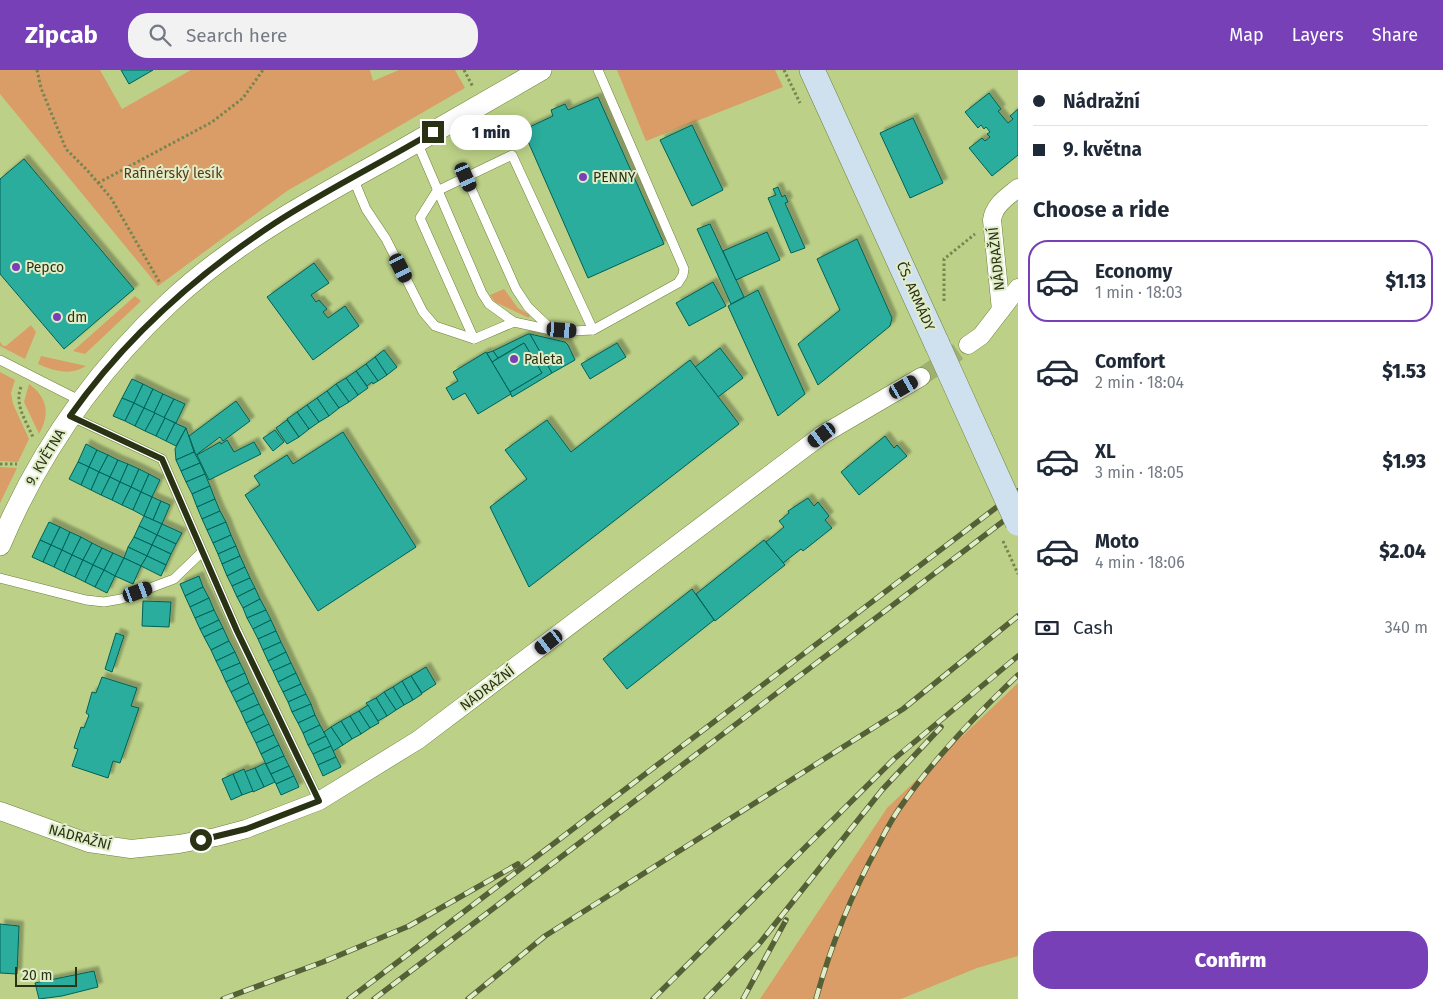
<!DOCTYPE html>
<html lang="en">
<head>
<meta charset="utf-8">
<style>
	:root { --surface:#fff; --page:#f2f2f3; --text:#1f2937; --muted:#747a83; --line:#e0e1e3; --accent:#7740b6 }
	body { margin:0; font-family:"Fira Sans",sans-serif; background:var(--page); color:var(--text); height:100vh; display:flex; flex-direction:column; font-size:19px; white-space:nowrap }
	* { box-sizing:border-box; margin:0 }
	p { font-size:16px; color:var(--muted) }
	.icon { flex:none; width:28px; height:28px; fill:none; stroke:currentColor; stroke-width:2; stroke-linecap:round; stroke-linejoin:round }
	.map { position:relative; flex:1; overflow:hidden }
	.panel { display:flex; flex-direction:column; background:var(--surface); width:425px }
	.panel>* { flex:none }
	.banner { display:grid; align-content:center; height:110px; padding:0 15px; background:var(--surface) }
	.scale { position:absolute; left:15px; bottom:12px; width:62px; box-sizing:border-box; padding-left:5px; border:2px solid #2a3214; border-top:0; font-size:14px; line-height:18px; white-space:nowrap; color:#2a3214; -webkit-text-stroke:4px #e1edc8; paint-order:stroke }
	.end { position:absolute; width:22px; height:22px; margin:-11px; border:6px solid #2a3214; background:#fff; box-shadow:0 0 0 2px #fff }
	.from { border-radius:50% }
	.bubble { position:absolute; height:35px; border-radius:18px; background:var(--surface); box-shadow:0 2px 12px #0003; font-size:16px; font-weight:800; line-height:35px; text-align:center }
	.car { position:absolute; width:15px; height:30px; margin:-15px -8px; border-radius:6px; box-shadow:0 0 4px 1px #0007; background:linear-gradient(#222 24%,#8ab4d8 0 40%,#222 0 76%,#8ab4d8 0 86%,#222 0) }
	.banner b { display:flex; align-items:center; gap:18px; height:48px; font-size:19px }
	.banner b+b { border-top:1px solid var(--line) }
	.banner i { width:12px; height:12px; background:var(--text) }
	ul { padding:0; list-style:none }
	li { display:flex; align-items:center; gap:15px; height:82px; margin:0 10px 8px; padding:0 5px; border:2px solid transparent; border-radius:20px }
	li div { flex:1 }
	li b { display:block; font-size:19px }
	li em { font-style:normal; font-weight:800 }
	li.current { border-color:var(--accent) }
	li>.icon { width:45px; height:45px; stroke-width:1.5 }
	h2 { padding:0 15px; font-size:22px; line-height:60px }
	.pay { display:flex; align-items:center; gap:12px; height:55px; padding:0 15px; font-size:19px }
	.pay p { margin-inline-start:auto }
	.action { display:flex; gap:10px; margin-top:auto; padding:10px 15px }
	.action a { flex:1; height:58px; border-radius:20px; background:var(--accent); color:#fff; font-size:20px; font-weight:800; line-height:58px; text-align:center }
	header { display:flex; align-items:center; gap:30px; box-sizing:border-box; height:70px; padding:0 25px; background:var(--accent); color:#fff }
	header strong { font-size:24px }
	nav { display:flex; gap:28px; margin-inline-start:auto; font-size:18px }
	.search { width:350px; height:45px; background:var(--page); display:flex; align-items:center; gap:12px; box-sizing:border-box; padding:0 18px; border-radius:20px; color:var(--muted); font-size:19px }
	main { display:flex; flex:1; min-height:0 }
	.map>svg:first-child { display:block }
	.green { fill:#da9d67 }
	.building { fill:#29ad9c; stroke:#006156; filter:url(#shadow) }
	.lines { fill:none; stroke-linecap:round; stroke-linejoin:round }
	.minor-tunnel { stroke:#9fb170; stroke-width:18; stroke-dasharray:18 9; stroke-linecap:butt }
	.service-casing { stroke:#6e8039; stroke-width:10 }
	.minor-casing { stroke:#6e8039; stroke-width:19 }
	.tertiary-casing { stroke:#6e8039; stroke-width:22 }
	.secondary-casing { stroke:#6e8039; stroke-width:26 }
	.path { stroke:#778651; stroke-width:3; stroke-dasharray:2.5 2.5; stroke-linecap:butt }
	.service { stroke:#fff; stroke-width:9 }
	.minor { stroke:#fff; stroke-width:18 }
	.tertiary { stroke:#fff; stroke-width:21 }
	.secondary { stroke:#cfe1ef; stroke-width:25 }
	.rail-casing { stroke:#556036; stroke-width:5.5 }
	.rail { stroke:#e1edc8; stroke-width:4; stroke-dasharray:11; stroke-linecap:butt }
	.secondary-bridge-casing { stroke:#6e8039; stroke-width:26; stroke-linecap:butt }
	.path-bridge { stroke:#778651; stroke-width:3; stroke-dasharray:2.5 2.5; stroke-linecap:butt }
	.secondary-bridge { stroke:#cfe1ef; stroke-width:25 }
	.route { stroke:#2a3214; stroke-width:6 }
	.poi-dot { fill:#7740b6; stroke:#e1edc8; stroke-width:2 }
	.labels { text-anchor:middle; stroke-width:4; stroke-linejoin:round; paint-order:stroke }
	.park-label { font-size:14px; fill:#5a3716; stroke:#e1edc8 }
	.poi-label { font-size:14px; fill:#2a3214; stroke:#e1edc8; text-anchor:start }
	.street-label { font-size:14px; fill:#2a3214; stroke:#e1edc8 }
</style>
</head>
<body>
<header>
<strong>Zipcab</strong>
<div class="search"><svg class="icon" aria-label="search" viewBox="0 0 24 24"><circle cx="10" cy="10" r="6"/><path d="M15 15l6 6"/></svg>Search here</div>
<nav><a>Map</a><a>Layers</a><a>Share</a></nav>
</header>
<main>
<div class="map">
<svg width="1018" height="929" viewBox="0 0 1018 929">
	<defs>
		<filter id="shadow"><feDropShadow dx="4.5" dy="-4.5" stdDeviation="1" flood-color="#0004"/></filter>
	</defs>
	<rect width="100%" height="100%" fill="#bcd187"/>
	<g class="green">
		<path d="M0,0h100l22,39 69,-39h179l3,11 26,-11h56l10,18 -178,103 -129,95 -158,-192z"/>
		<path d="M617,0h158l8,17 -137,54z"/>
		<path d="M504,219l14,19 12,7 -1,3 -34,-16 -5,-7z"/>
		<path d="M135,226l6,5 -56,53 -12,-3z"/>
		<path d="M31,255l5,7 -11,27 -25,-13v-4l3,4h3z"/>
		<path d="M41,286l45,10c-15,10 -32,5 -48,-2z"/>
		<path d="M0,302l15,8 -4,13 2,11 16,35 -11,23 -18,-1z"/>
		<path d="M29,314c19,14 21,30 10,50l-15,-32z"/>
		<path d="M0,397l17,1 -17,35z"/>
		<path d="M1018,613v273l-41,12 -76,31h-141l127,-191z"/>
	</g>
	<g class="building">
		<path d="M121,0h32l-24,14z"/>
		<path d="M989,23l12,16 -3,2 10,12 5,-4 -3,-3 8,-7v46l-26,21 -23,-28 13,-10 3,3 5,-4 -3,-3 3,-2 -4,-5 -2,2 -3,-4 -3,3 -13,-16z"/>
		<path d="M598,27l66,147 -76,34 -65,-148 30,-14 -2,-6 14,-6 3,6z"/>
		<path d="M913,48l30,65 -33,15 -30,-65z"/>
		<path d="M692,55l31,65 -31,16 -32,-66z"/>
		<path d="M24,89l110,130 -70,60 -64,-75v-95z"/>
		<path d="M778,117l4,10 3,-2 3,7 -3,1 20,45 -14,5 -23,-55 8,-3 -3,-6z"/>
		<path d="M710,154l34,73 -13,7 -34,-75z"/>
		<path d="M767,162l13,28 -44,20 -13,-29z"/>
		<path d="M857,169l35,79 -2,8 -72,59 -20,-41 42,-34 -23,-51z"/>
		<path d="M314,193l15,20 -18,12 5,7 3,-2 8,9 -4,3 5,6 17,-12 14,20 -46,34 -46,-63z"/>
		<path d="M713,212l13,24 -37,20 -13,-23z"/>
		<path d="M758,220l47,104 -27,22 -50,-110z"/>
		<path d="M528,264h2l22,39 -40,24 -2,-5 32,-19 -18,-30 -26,15 -5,-7z"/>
		<path d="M530,264l35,8 3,3 7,15 -23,13z"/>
		<path d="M524,273l18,30 -32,19 -18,-30z"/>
		<path d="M617,273l9,14 -36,22 -9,-15z"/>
		<path d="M720,278l23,30 -25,19 -23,-30z"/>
		<path d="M384,280l13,17 -10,8 -12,-18z"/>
		<path d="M493,281l5,7 -6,4 -5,-9z"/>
		<path d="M486,282l25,42 -33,20 -13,-21 -12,7 -7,-12 12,-7 -5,-9z"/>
		<path d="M375,287l12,18 -9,6 -12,-17z"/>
		<path d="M690,290l49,64 -210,163 -39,-80 37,-28 -22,-29 42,-30 24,32z"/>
		<path d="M366,294l12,17 -5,3 -1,-2 -5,4 -11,-15z"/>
		<path d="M356,301l12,17 -10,7 -12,-17z"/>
		<path d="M346,308l12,17 -9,7 -13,-18z"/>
		<path d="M132,309l11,5 -9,19 -12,-5z"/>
		<path d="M143,314l10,5 -9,19 -10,-5z"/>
		<path d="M336,314l13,18 -10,6 -12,-17z"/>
		<path d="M153,319l10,5 -9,19 -10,-5z"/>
		<path d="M327,321l12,17 -10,8 -12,-18z"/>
		<path d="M163,324l11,5 -10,19 -10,-5z"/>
		<path d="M122,328l12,5 -9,18 -12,-5z"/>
		<path d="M317,328l12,18 -10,6 -12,-17z"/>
		<path d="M174,329l11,5 -9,19 -12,-5z"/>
		<path d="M236,331l14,20 -27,20 -3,-4 -24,18 -7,-19z"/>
		<path d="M134,333l10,5 -9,18 -10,-5z"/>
		<path d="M307,335l12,17 -10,7 -12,-17z"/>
		<path d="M144,338l11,5 -10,18 -10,-5z"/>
		<path d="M297,342l12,17 -10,8 -12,-18z"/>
		<path d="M155,343l10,5 -9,18 -11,-5z"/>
		<path d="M165,348l10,5 -9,18 -10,-5z"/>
		<path d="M287,350l12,17 -12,7 -11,-16z"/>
		<path d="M175,353l11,5 -10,18 -10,-5z"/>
		<path d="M186,358l8,24 -18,8 -1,-11z"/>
		<path d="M275,360l9,12 -11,9 -10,-13z"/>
		<path d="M343,362l73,115 -98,64 -73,-116 15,-10 -6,-9 33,-21 6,9z"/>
		<path d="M885,366l9,12 3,-3 10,11 -48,39 -18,-23z"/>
		<path d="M227,370l7,12 20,-10 7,12 -52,26 -12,-25 23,-13 1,2z"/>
		<path d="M86,374l11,6 -8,17 -11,-5z"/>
		<path d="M97,380l11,5 -9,17 -10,-5z"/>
		<path d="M194,382l6,11 -19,8 -5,-11z"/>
		<path d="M108,385l10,5 -8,17 -11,-5z"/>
		<path d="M118,390l10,4 -8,18 -10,-5z"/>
		<path d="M78,392l11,5 -8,18 -12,-6z"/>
		<path d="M200,393l5,11 -19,8 -5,-11z"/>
		<path d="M128,394l11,5 -8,18 -11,-5z"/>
		<path d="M89,397l10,5 -8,18 -10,-5z"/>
		<path d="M139,399l10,5 -8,18 -10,-5z"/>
		<path d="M99,402l11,5 -9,18 -10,-5z"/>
		<path d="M149,404l11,6 -8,17 -11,-5z"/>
		<path d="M205,404l5,12 -18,8 -6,-12z"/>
		<path d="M110,407l10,5 -8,18 -11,-5z"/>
		<path d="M120,412l11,5 -9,18 -10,-5z"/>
		<path d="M210,416l5,13 -18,8 -5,-13z"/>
		<path d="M131,417l10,5 -8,18 -11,-5z"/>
		<path d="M141,422l11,5 -8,19 -11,-6z"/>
		<path d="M152,427l9,4 -8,19 -9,-4z"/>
		<path d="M808,428l6,8 4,-4 11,14 -4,4 7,8 -29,23 -2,-2 -18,14 -17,-21 18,-15 -5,-6 10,-8 -1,-2z"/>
		<path d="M215,429l5,12 -18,8 -5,-12z"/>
		<path d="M161,431l9,4 -8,19 -9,-4z"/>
		<path d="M220,441l6,11 -19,8 -5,-11z"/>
		<path d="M144,446l18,8 -5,11 -18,-9z"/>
		<path d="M49,452l11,5 -9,18 -11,-5z"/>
		<path d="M226,452l5,13 -18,8 -6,-13z"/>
		<path d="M162,454l20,9 -6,11 -19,-9z"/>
		<path d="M139,456l18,9 -5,10 -18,-8z"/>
		<path d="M60,457l10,5 -8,18 -11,-5z"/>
		<path d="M70,462l11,5 -9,18 -10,-5z"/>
		<path d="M157,465l19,9 -5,10 -19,-9z"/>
		<path d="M231,465l5,11 -18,8 -5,-11z"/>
		<path d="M81,467l11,6 -9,17 -11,-5z"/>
		<path d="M134,467l18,8 -5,11 -19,-9z"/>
		<path d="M40,470l11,5 -8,17 -11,-5z"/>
		<path d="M764,470l21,25 -70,56 -19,-27z"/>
		<path d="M92,473l10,5 -9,17 -10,-5z"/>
		<path d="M51,475l11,5 -8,17 -11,-5z"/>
		<path d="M152,475l19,9 -5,11 -19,-9z"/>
		<path d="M236,476l4,10 -18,8 -4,-10z"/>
		<path d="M128,477l19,9 -6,10 -17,-8z"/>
		<path d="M102,478l11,5 -9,17 -11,-5z"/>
		<path d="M62,480l10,5 -8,17 -10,-5z"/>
		<path d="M113,483l11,5 -9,18 -11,-6z"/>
		<path d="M72,485l11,5 -8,17 -11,-5z"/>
		<path d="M147,486l19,9 -5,11 -20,-10z"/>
		<path d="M240,486l5,11 -18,9 -5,-12z"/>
		<path d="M124,488l17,8 -8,18 -18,-8z"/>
		<path d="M83,490l10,5 -8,17 -10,-5z"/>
		<path d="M93,495l11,5 -9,17 -10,-5z"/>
		<path d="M245,497l5,11 -18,8 -5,-10z"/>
		<path d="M104,500l11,6 -8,17 -12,-6z"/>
		<path d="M199,506l4,11 -18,9 -5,-12z"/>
		<path d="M250,508l5,10 -18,9 -5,-11z"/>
		<path d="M203,517l6,11 -19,9 -5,-11z"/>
		<path d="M255,518l5,11 -17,9 -6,-11z"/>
		<path d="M692,519l22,31 -87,69 -24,-30z"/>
		<path d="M209,528l5,12 -19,8 -5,-11z"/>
		<path d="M260,529l6,11 -19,8 -4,-10z"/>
		<path d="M143,531l28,1 -2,25 -27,-1z"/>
		<path d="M214,540l5,10 -19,9 -5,-11z"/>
		<path d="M266,540l5,10 -18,9 -6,-11z"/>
		<path d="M219,550l4,8 -19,9 -4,-8z"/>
		<path d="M271,550l5,11 -18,8 -5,-10z"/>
		<path d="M223,558l6,13 -18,9 -7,-13z"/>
		<path d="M276,561l5,11 -18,8 -5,-11z"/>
		<path d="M116,563l8,3 -12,36 -7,-3z"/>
		<path d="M229,571l6,11 -19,9 -5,-11z"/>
		<path d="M281,572l5,10 -18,9 -5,-11z"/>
		<path d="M235,582l5,11 -19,8 -5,-10z"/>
		<path d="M286,582l5,11 -18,8 -5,-10z"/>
		<path d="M240,593l5,10 -19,9 -5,-11z"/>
		<path d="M291,593l5,10 -18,9 -5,-11z"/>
		<path d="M426,597l10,17 -14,9 -11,-17z"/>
		<path d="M245,603l4,10 -18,9 -5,-10z"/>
		<path d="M296,603l5,11 -18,8 -5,-10z"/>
		<path d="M411,606l11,18 -9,6 -11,-19z"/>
		<path d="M102,607l35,11 -6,18 8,2 -19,55 -7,-2 -5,17 -36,-12 6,-17 -4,-1 7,-21 3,1 5,-13 -3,-2 6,-21 4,1z"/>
		<path d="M402,611l11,19 -9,5 -11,-18z"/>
		<path d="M249,613l5,10 -18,9 -5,-10z"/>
		<path d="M301,614l5,10 -18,8 -5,-10z"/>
		<path d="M393,617l11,18 -8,5 -12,-18z"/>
		<path d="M384,622l12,18 -9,6 -11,-18z"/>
		<path d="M254,623l5,11 -18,8 -5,-10z"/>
		<path d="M306,624l5,10 -19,8 -4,-10z"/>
		<path d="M376,628l11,18 -9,5 -12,-18z"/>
		<path d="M259,634l5,10 -18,9 -5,-11z"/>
		<path d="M311,634l4,11 -17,8 -6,-11z"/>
		<path d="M368,635l11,18 -9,5 -11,-17z"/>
		<path d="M359,641l11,17 -9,6 -11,-18z"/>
		<path d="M264,644l5,10 -18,9 -5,-10z"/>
		<path d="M315,645l5,10 -17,8 -5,-10z"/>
		<path d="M350,646l11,18 -9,5 -11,-18z"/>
		<path d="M341,651l11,18 -9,6 -12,-18z"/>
		<path d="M269,654l5,11 -18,8 -5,-10z"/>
		<path d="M320,655l6,11 -18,9 -5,-12z"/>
		<path d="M331,657l12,18 -10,6 -9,-19z"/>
		<path d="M274,665l5,10 -18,9 -5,-11z"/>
		<path d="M326,666l5,10 -18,8 -5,-9z"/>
		<path d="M279,675l5,11 -18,8 -5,-10z"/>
		<path d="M331,676l5,11 -18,8 -5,-11z"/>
		<path d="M284,686l5,10 -18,8 -5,-10z"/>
		<path d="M336,687l5,10 -18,9 -5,-11z"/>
		<path d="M265,693l10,19 -11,5 -9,-19z"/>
		<path d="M289,696l5,10 -18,8 -5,-10z"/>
		<path d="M255,698l9,19 -11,5 -9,-20z"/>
		<path d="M244,699l9,22 -11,4 -9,-21z"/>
		<path d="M233,704l9,21 -11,5 -9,-21z"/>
		<path d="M294,706l5,11 -18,8 -5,-11z"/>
		<path d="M0,854l19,2 -2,48 -17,-1z"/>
		<path d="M94,901l4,16 -36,9 -23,3 -4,-16z"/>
	</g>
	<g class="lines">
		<path class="minor-tunnel" d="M921,307l47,-32"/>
		<g class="service-casing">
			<g id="service">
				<path d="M417,72l65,151 7,11 25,18 37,8 22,1 20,-1 85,-47 5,-8 1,-6 -86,-199"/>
				<path d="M466,107l50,112 12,18 22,21"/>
				<path d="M353,108l13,31 20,30 37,73 12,14 39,13 40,-17"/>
				<path d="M474,269l-54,-121 17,-27 75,-36 81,175"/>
				<path d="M0,290l81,41"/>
				<path d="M70,346l92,43 75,172 82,170"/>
				<path d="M0,508l86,22 18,2 17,-3 53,-20 28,-27"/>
			</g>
		</g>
		<g class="minor-casing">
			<g id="minor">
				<path d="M1001,240l-9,-90c2,-15 15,-23 26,-32"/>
				<path d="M968,275l13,-9 37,-48"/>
				<path d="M0,741l89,32 42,6 48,-5 37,-7 30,-8 73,-28 99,-61 404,-305 99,-58"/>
			</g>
		</g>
		<g class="tertiary-casing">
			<path id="tertiary" d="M0,475c39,-93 96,-174 170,-243 64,-60 144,-103 220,-145 51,-29 101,-58 151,-87"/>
		</g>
		<g class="secondary-casing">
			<path id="secondary" d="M812,0l125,274"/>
		</g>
		<g class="path">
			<path d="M37,0l4,18 25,61 21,21 24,28 49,85"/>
			<path d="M464,0l9,17"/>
			<path d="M784,0l16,33"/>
			<path d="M98,113l114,-61 31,-24 20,-28"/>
			<path d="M944,231v-42l31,-25"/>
			<path d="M21,317c-7,17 5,34 12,50"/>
			<path d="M0,394h17"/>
		</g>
		<use href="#service" class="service"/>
		<use href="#minor" class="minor"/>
		<use href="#tertiary" class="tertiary"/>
		<use href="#secondary" class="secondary"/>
		<g class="rail-casing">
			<g id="rail">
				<path d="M223,929l100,-37 86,-36 109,-62"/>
				<path d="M349,929l669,-508"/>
				<path d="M374,929l644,-489"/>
				<path d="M468,929l77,-63 358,-227 115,-93"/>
				<path d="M653,929l241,-240 124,-103"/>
				<path d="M706,929l53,-55 123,-154 59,-63"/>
				<path d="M743,929l43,-79"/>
				<path d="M816,929c15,-54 36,-106 63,-155 7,-14 15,-29 25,-42 33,-47 73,-88 114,-127"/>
			</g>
		</g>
		<use href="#rail" class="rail"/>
		<g class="secondary-bridge-casing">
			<path id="secondary-bridge" d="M937,274l81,179"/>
		</g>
		<path class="path-bridge" d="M1003,471l15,33"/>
		<use href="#secondary-bridge" class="secondary-bridge"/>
	</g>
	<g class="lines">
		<path class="route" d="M201,770l45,-11 73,-28 -82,-170 -75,-172 -92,-43c55,-78 126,-141 205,-193 51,-33 106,-60 158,-91"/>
	</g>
	<g class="poi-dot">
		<circle cx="583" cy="107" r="5"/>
		<circle cx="16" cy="197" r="5"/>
		<circle cx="57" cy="247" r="5"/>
		<circle cx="514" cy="289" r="5"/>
	</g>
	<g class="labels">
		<g class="park-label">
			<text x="173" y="108">Rafinérský lesík</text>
		</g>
		<g class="poi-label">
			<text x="593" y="112">PENNY</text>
			<text x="26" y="202">Pepco</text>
			<text x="67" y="252">dm</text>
			<text x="524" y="294">Paleta</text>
		</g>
		<g class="street-label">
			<text transform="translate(996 189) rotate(-96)" y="5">NÁDRAŽNÍ</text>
			<text transform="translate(916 226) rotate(66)" y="5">ČS. ARMÁDY</text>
			<text transform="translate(45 387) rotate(-59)" y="5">9. KVĚTNA</text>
			<text transform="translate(487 618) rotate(-37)" y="5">NÁDRAŽNÍ</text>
			<text transform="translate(80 767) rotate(15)" y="5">NÁDRAŽNÍ</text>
		</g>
	</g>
</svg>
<div class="scale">20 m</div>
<i class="end from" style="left:201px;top:770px"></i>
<i class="end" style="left:433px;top:62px"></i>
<div class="bubble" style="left:450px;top:45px;width:82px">1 min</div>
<i class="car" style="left:466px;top:107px;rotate:156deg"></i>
<i class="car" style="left:401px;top:198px;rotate:153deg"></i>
<i class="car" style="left:562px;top:260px;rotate:94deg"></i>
<i class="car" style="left:904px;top:317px;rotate:60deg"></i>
<i class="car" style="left:822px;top:365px;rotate:233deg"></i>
<i class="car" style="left:138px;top:522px;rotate:70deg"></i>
<i class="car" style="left:549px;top:572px;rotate:233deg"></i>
</div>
<section class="panel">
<div class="banner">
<b><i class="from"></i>Nádražní</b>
<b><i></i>9. května</b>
</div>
<h2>Choose a ride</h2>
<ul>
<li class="current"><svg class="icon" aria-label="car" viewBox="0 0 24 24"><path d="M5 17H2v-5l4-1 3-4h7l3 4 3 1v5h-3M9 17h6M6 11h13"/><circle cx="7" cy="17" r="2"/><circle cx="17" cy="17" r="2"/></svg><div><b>Economy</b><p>1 min · 18:03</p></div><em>$1.13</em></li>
<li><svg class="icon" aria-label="car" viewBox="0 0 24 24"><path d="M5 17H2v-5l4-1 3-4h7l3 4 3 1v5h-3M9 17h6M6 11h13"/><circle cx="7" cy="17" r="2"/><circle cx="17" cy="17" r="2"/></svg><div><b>Comfort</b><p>2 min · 18:04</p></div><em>$1.53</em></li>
<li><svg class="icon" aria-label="car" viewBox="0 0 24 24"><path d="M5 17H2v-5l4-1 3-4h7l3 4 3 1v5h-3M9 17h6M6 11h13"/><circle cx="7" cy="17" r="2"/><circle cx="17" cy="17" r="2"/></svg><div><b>XL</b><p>3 min · 18:05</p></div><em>$1.93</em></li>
<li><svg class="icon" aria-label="car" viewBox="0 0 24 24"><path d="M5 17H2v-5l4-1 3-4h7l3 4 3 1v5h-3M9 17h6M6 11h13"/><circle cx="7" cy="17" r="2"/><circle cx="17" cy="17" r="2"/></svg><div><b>Moto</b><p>4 min · 18:06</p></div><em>$2.04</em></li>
</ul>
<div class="pay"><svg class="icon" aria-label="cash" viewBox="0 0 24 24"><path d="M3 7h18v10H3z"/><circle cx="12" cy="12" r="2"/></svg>Cash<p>340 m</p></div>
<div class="action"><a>Confirm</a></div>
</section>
</main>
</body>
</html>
